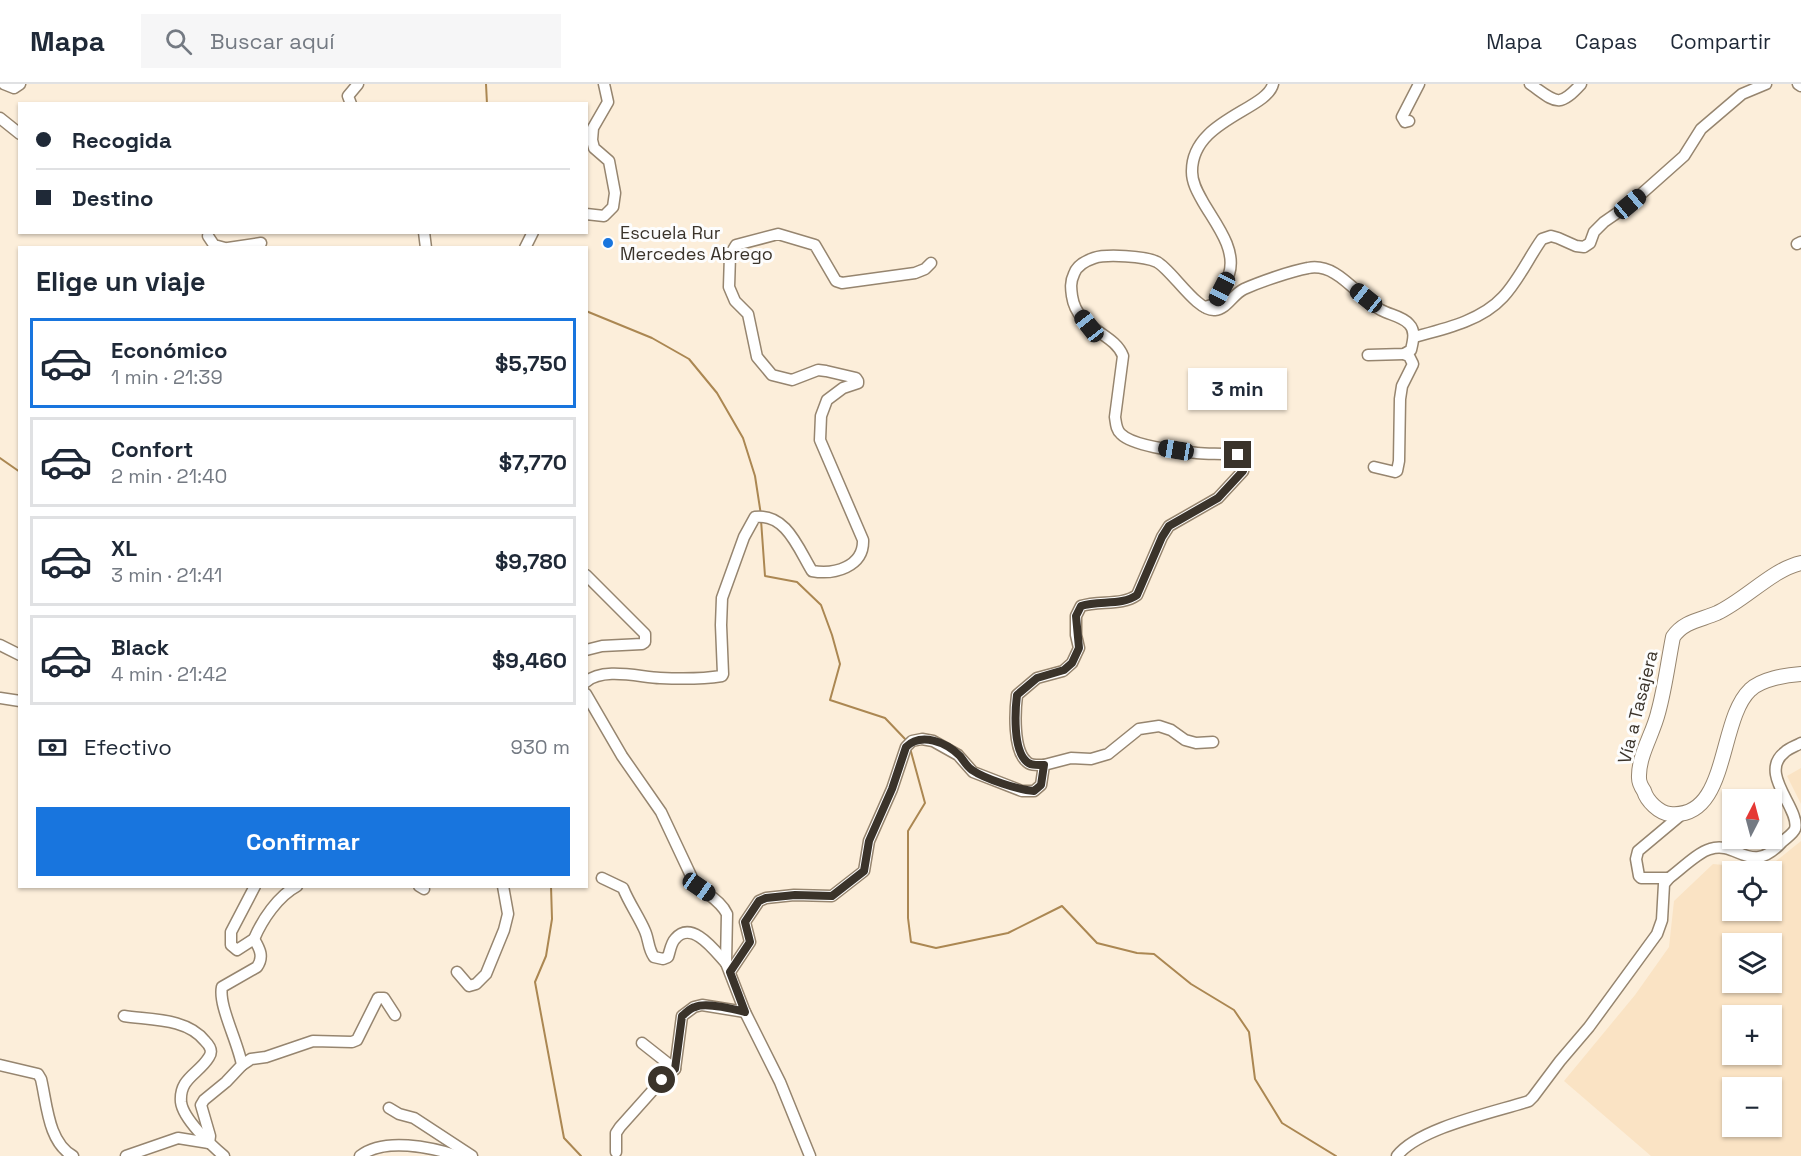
<!DOCTYPE html>
<html lang="es">
<head>
<meta charset="utf-8">
<style>
	:root { --surface:#fff; --page:#f6f6f7; --text:#1f2937; --muted:#747a83; --line:#e0e1e3; --accent:#1875de }
	body { margin:0; font-family:"Space Grotesk",sans-serif; background:var(--page); color:var(--text); height:100vh; display:flex; flex-direction:column; font-size:22px; white-space:nowrap }
	* { box-sizing:border-box; margin:0 }
	p { font-size:20px; color:var(--muted) }
	.icon { flex:none; width:33px; height:33px; fill:none; stroke:currentColor; stroke-width:2; stroke-linecap:round; stroke-linejoin:round }
	.map { position:relative; flex:1; overflow:hidden }
	.side { position:absolute; left:18px; top:162px; width:570px; height:642px; display:flex; flex-direction:column; background:var(--surface); border-radius:0px; box-shadow:0 2px 4px #0004 }
	.side>* { flex:none }
	.banner { position:absolute; left:18px; top:18px; width:570px; height:132px; border-radius:0px; box-shadow:0 2px 4px #0004; display:grid; align-content:center; height:132px; padding:0 18px; background:var(--surface) }
	.needle { width:39px; rotate:6deg }
	.buttons { position:absolute; left:1722px; top:705px; display:grid; gap:12px }
	.buttons a { display:grid; place-items:center; width:60px; height:60px; border-radius:0px; background:var(--surface); box-shadow:0 2px 4px #0004; font-size:30px }
	.end { position:absolute; width:27px; height:27px; margin:-14px; border:8px solid #3a332a; background:#fff; box-shadow:0 0 0 3px #fff }
	.from { border-radius:50% }
	.bubble { position:absolute; height:42px; border-radius:0px; background:var(--surface); box-shadow:0 2px 4px #0004; font-size:20px; font-weight:700; line-height:42px; text-align:center }
	.car { position:absolute; width:18px; height:36px; margin:-18px -9px; border-radius:8px; box-shadow:0 0 4px 2px #0007; background:linear-gradient(#222 24%,#8ab4d8 0 40%,#222 0 76%,#8ab4d8 0 86%,#222 0) }
	.banner b { display:flex; align-items:center; gap:21px; height:57px; font-size:22px }
	.banner b+b { border-top:2px solid var(--line) }
	.banner i { width:15px; height:15px; background:var(--text) }
	ul { padding:0; list-style:none }
	li { display:flex; align-items:center; gap:18px; height:90px; margin:0 12px 9px; padding:0 6px; border:3px solid var(--line); border-radius:0px }
	li div { flex:1 }
	li b { display:block; font-size:22px }
	li em { font-style:normal; font-weight:700 }
	li.selected { border-color:var(--accent) }
	li>.icon { width:54px; height:54px; stroke-width:1.5 }
	h2 { padding:0 18px; font-size:27px; line-height:72px }
	.pay { display:flex; align-items:center; gap:15px; height:66px; padding:0 18px; font-size:22px }
	.pay p { margin-inline-start:auto }
	.primary-button { display:flex; gap:12px; margin-top:auto; padding:12px 18px }
	.primary-button a { flex:1; height:69px; border-radius:0px; background:var(--accent); color:#fff; font-size:24px; font-weight:700; line-height:69px; text-align:center }
	header { display:flex; align-items:center; gap:36px; box-sizing:border-box; height:84px; padding:0 30px; background:var(--surface); border-bottom:2px solid var(--line) }
	header strong { font-size:28px }
	nav { display:flex; gap:33px; margin-inline-start:auto; font-size:21px }
	.search { width:420px; height:54px; background:var(--page); display:flex; align-items:center; gap:15px; box-sizing:border-box; padding:0 21px; border-radius:0px; color:var(--muted); font-size:22px }
	.map>svg:first-child { display:block }
	.built { fill:#fae3c4; fill-rule:evenodd }
	.lines { fill:none; stroke-linecap:round; stroke-linejoin:round }
	.stream { stroke:#ab8752; stroke-width:2 }
	.street-casing { stroke:#96856f; stroke-width:13 }
	.secondary-casing { stroke:#96856f; stroke-width:16 }
	.street { stroke:#fff; stroke-width:10 }
	.secondary { stroke:#fff; stroke-width:14 }
	.route { stroke:#3a332a; stroke-width:8 }
	.poi-dot { fill:#1875de; stroke:#fdfdfd; stroke-width:2 }
	.labels { text-anchor:middle; stroke-width:6; stroke-linejoin:round; paint-order:stroke }
	.poi-label { font-size:18px; fill:#3a332a; stroke:#fdfdfd; text-anchor:start }
	.street-label { font-size:18px; fill:#3a332a; stroke:#fdfdfd }
</style>
</head>
<body>
<header>
<strong>Mapa</strong>
<div class="search"><svg class="icon" aria-label="search" viewBox="0 0 24 24"><circle cx="10" cy="10" r="6"/><path d="M15 15l6 6"/></svg>Buscar aquí</div>
<nav><a>Mapa</a><a>Capas</a><a>Compartir</a></nav>
</header>
<div class="map">
<svg width="1801" height="1072" viewBox="0 0 1801 1072">
	<rect width="100%" height="100%" fill="#fceeda"/>
	<g class="built">
		<path d="M1801,684v36l-14,-28z"/>
		<path d="M1801,757v315h-150l-87,-75 71,-86 34,-48 5,-46 39,-37 53,5zM1732,788h40v38h-40zM1732,860h40v38h-40zM1732,932h40v38h-40zM1732,1004h40v38h-40z"/>
	</g>
	<g class="lines">
		<g class="stream">
			<path d="M486,0l1,20"/>
			<path d="M586,227l66,27 37,21 28,34 26,45 12,38 6,39"/>
			<path d="M0,374l20,14"/>
			<path d="M761,436l4,56 32,6 24,23 11,30 8,29 -10,36 55,18 21,22"/>
			<path d="M910,664l15,55 -17,28v87l3,24 25,6 72,-15 54,-27 35,37 40,10 17,1 37,30 43,26 15,22 6,47 27,44 54,33"/>
			<path d="M551,802l1,33 -6,37 -11,26 29,156 17,18"/>
		</g>
		<g class="street-casing">
			<g id="street">
				<path d="M4,0l10,4 6,-4"/>
				<path d="M1530,0c26,18 28,25 51,0"/>
				<path d="M1798,0l3,2"/>
				<path d="M351,20l-3,-8 10,-12"/>
				<path d="M0,34l20,16"/>
				<path d="M1409,37l-4,1 -3,-5 17,-33"/>
				<path d="M586,130l18,2 9,-9 2,-14 -6,-32 -15,-13 -2,-8 1,-12 15,-26 -4,-18"/>
				<path d="M424,148l2,16"/>
				<path d="M208,152l6,9 11,3"/>
				<path d="M1797,160l4,-2"/>
				<path d="M228,164l33,-5"/>
				<path d="M525,164l8,-16"/>
				<path d="M1205,223l10,-3c5,-10 11,-20 14,-30 8,-25 -14,-51 -26,-72 -5,-9 -11,-19 -11,-30 -1,-52 75,-62 81,-88"/>
				<path d="M1414,253c30,-8 67,-16 89,-40 16,-17 26,-40 39,-58l9,-3 7,2 18,8 8,1 6,-4 4,-11 10,-10 26,-18 54,-48 17,-27 41,-35 24,-10"/>
				<path d="M1374,383l21,5 2,-1 2,-10 1,-62 2,-13 11,-22 -4,-8 -5,-2"/>
				<path d="M586,491l59,59v8l-3,2 -40,2 -16,4"/>
				<path d="M0,561l20,10"/>
				<path d="M586,598c17,-15 53,-5 74,-4 20,1 43,1 62,-2l1,-2 -2,-49 1,-27 22,-61 11,-20c31,-4 43,31 57,54 22,4 52,-4 51,-31l-43,-100 1,-24 6,-16 16,-12 15,-5v-2l-2,-3 -30,-7 -8,-1 -26,10 -20,-5 -15,-18 -9,-43 -13,-13 -6,-14 1,-32 6,-10 42,-11 37,11 21,36 6,2 73,-10 10,-4 6,-6"/>
				<path d="M586,610l36,62 39,56 32,68c10,13 27,19 34,34l-1,49 19,49 35,70 30,74"/>
				<path d="M0,614l20,3"/>
				<path d="M1044,681c-6,0 -14,1 -18,-4 -13,-12 -11,-50 -9,-66l20,-17 26,-7 9,-8 7,-15 -3,-13v-19l5,-10c18,-6 41,0 56,-11l25,-58 7,-11 49,-28 25,-27 2,-7 -1,-6c-14,-6 -31,-3 -47,-5 -18,-2 -63,-6 -76,-19 -5,-4 -5,-11 -6,-17l8,-61c-9,-24 -46,-26 -51,-60 -1,-7 -2,-14 2,-22 3,-9 11,-13 20,-16 12,-4 51,-2 63,4 15,8 40,50 58,48 12,-1 18,-16 29,-21 16,-7 47,-18 64,-21 30,-6 50,30 73,42 9,5 21,6 28,14 7,7 4,17 2,26l-7,4 -36,1"/>
				<path d="M602,794l21,10c6,15 16,29 22,43 4,9 3,18 9,26l9,2 5,-2c2,-6 3,-14 7,-18 17,-20 40,12 51,24"/>
				<path d="M1669,794h-28l-2,-2 -3,-17 2,-8 43,-36"/>
				<path d="M419,802l5,3"/>
				<path d="M254,855c8,-19 24,-43 43,-53"/>
				<path d="M457,888l12,14 7,-2 10,-10 18,-44 4,-16 -5,-28"/>
				<path d="M730,888l20,-30 -5,-20 14,-21 7,-3 28,-3 38,1 32,-25 5,-30 23,-52 14,-42 6,-6 10,-2 11,2 25,14 15,17 49,19h12l7,-6 3,-20 27,-7 20,1 17,-5 31,-25 20,-3 12,4 14,10 11,3 17,-1"/>
				<path d="M124,932c27,4 63,2 81,25 5,5 8,10 4,16 -10,17 -30,21 -28,45 2,17 30,43 43,54"/>
				<path d="M642,959l33,26"/>
				<path d="M0,981l38,9 3,5c6,25 7,63 32,77"/>
				<path d="M242,981l9,-6 15,-2 47,-16 39,1 5,-2 21,-42h6l11,17"/>
				<path d="M389,1024l10,6 15,4 58,38"/>
				<path d="M209,1059l1,-7 -9,-31 3,-5 22,-18 16,-17c-4,-23 -24,-60 -20,-78l35,-20c7,-10 3,-18 -3,-28l-17,11 -6,-5v-13l24,-46"/>
				<path d="M616,1068v-19l4,-6 42,-47 13,-11 7,-53 12,-9 8,-2 43,7"/>
				<path d="M126,1072l52,-18 31,5"/>
				<path d="M360,1072c24,-19 71,-9 98,0"/>
				<path d="M1397,1072c21,-28 98,-44 132,-55l4,-4 27,-36 29,-34 68,-93 5,-14 2,-36 5,-6c10,-7 29,-26 41,-29 28,-9 40,28 72,-7 4,-4 11,-8 13,-13 6,-20 -38,-56 -10,-77 4,-4 11,-6 16,-9"/>
			</g>
		</g>
		<g class="secondary-casing">
			<path id="secondary" d="M1801,479c-28,6 -56,37 -84,50 -16,7 -33,8 -44,24 -5,25 -8,51 -15,76 -5,21 -20,43 -19,65 0,4 3,10 5,13 3,10 15,22 26,23 59,6 48,-94 80,-124 11,-11 36,-15 51,-16"/>
		</g>
		<use href="#street" class="street"/>
		<use href="#secondary" class="secondary"/>
	</g>
	<g class="lines">
		<path class="route" d="M662,996l13,-11 7,-53c4,-3 8,-8 13,-9 11,-5 38,2 50,5l-15,-40 20,-30 -5,-20 14,-21 7,-3 29,-3 37,1 32,-25 5,-30 23,-52 14,-42c15,-15 40,-5 54,9 4,5 7,11 12,14 13,9 47,20 62,21l7,-6 3,-20c-6,0 -14,1 -18,-4 -13,-12 -11,-50 -9,-66l20,-17 27,-8 8,-7 7,-15 -3,-32 5,-10c18,-6 41,0 56,-11l25,-58 7,-11 49,-28 25,-27 2,-7 -1,-6 -6,-3"/>
	</g>
	<circle class="poi-dot" cx="608" cy="159" r="6"/>
	<g class="labels">
		<g class="poi-label">
			<text x="620" y="155">Escuela Rur<tspan x="620" dy="21">Mercedes Abrego</tspan></text>
		</g>
		<g class="street-label">
			<text transform="translate(1638 623) rotate(-76)" y="6">Vía a Tasajera</text>
		</g>
	</g>
</svg>
<div class="buttons">
<a><svg class="needle" viewBox="-14 -14 28 28"><path d="M0-13l5 13h-10z" fill="#e53935"/><path d="M0 13l5-13h-10z" fill="#747a83"/></svg></a>
<a><svg class="icon" aria-label="locate" viewBox="0 0 24 24"><circle cx="12" cy="12" r="6"/><path d="M12 2v4M12 18v4M2 12h4M18 12h4"/></svg></a>
<a><svg class="icon" aria-label="layers" viewBox="0 0 24 24"><path d="M12 4l9 5-9 5-9-5zM3 14l9 5 9-5"/></svg></a>
<a>+</a>
<a>−</a>
</div>
<i class="end from" style="left:662px;top:996px"></i>
<i class="end" style="left:1238px;top:371px"></i>
<div class="bubble" style="left:1188px;top:284px;width:99px">3 min</div>
<i class="car" style="left:1630px;top:120px;rotate:50deg"></i>
<i class="car" style="left:1222px;top:205px;rotate:207deg"></i>
<i class="car" style="left:1366px;top:214px;rotate:309deg"></i>
<i class="car" style="left:1089px;top:242px;rotate:322deg"></i>
<i class="car" style="left:1176px;top:366px;rotate:279deg"></i>
<i class="car" style="left:699px;top:803px;rotate:125deg"></i>
<div class="banner">
<b><i class="from"></i>Recogida</b>
<b><i></i>Destino</b>
</div>
<section class="side">
<h2>Elige un viaje</h2>
<ul>
<li class="selected"><svg class="icon" aria-label="car" viewBox="0 0 24 24"><path d="M5 17H2v-5l4-1 3-4h7l3 4 3 1v5h-3M9 17h6M6 11h13"/><circle cx="7" cy="17" r="2"/><circle cx="17" cy="17" r="2"/></svg><div><b>Económico</b><p>1 min · 21:39</p></div><em>$5,750</em></li>
<li><svg class="icon" aria-label="car" viewBox="0 0 24 24"><path d="M5 17H2v-5l4-1 3-4h7l3 4 3 1v5h-3M9 17h6M6 11h13"/><circle cx="7" cy="17" r="2"/><circle cx="17" cy="17" r="2"/></svg><div><b>Confort</b><p>2 min · 21:40</p></div><em>$7,770</em></li>
<li><svg class="icon" aria-label="car" viewBox="0 0 24 24"><path d="M5 17H2v-5l4-1 3-4h7l3 4 3 1v5h-3M9 17h6M6 11h13"/><circle cx="7" cy="17" r="2"/><circle cx="17" cy="17" r="2"/></svg><div><b>XL</b><p>3 min · 21:41</p></div><em>$9,780</em></li>
<li><svg class="icon" aria-label="car" viewBox="0 0 24 24"><path d="M5 17H2v-5l4-1 3-4h7l3 4 3 1v5h-3M9 17h6M6 11h13"/><circle cx="7" cy="17" r="2"/><circle cx="17" cy="17" r="2"/></svg><div><b>Black</b><p>4 min · 21:42</p></div><em>$9,460</em></li>
</ul>
<div class="pay"><svg class="icon" aria-label="cash" viewBox="0 0 24 24"><path d="M3 7h18v10H3z"/><circle cx="12" cy="12" r="2"/></svg>Efectivo<p>930 m</p></div>
<div class="primary-button"><a>Confirmar</a></div>
</section>
</div>
</body>
</html>
